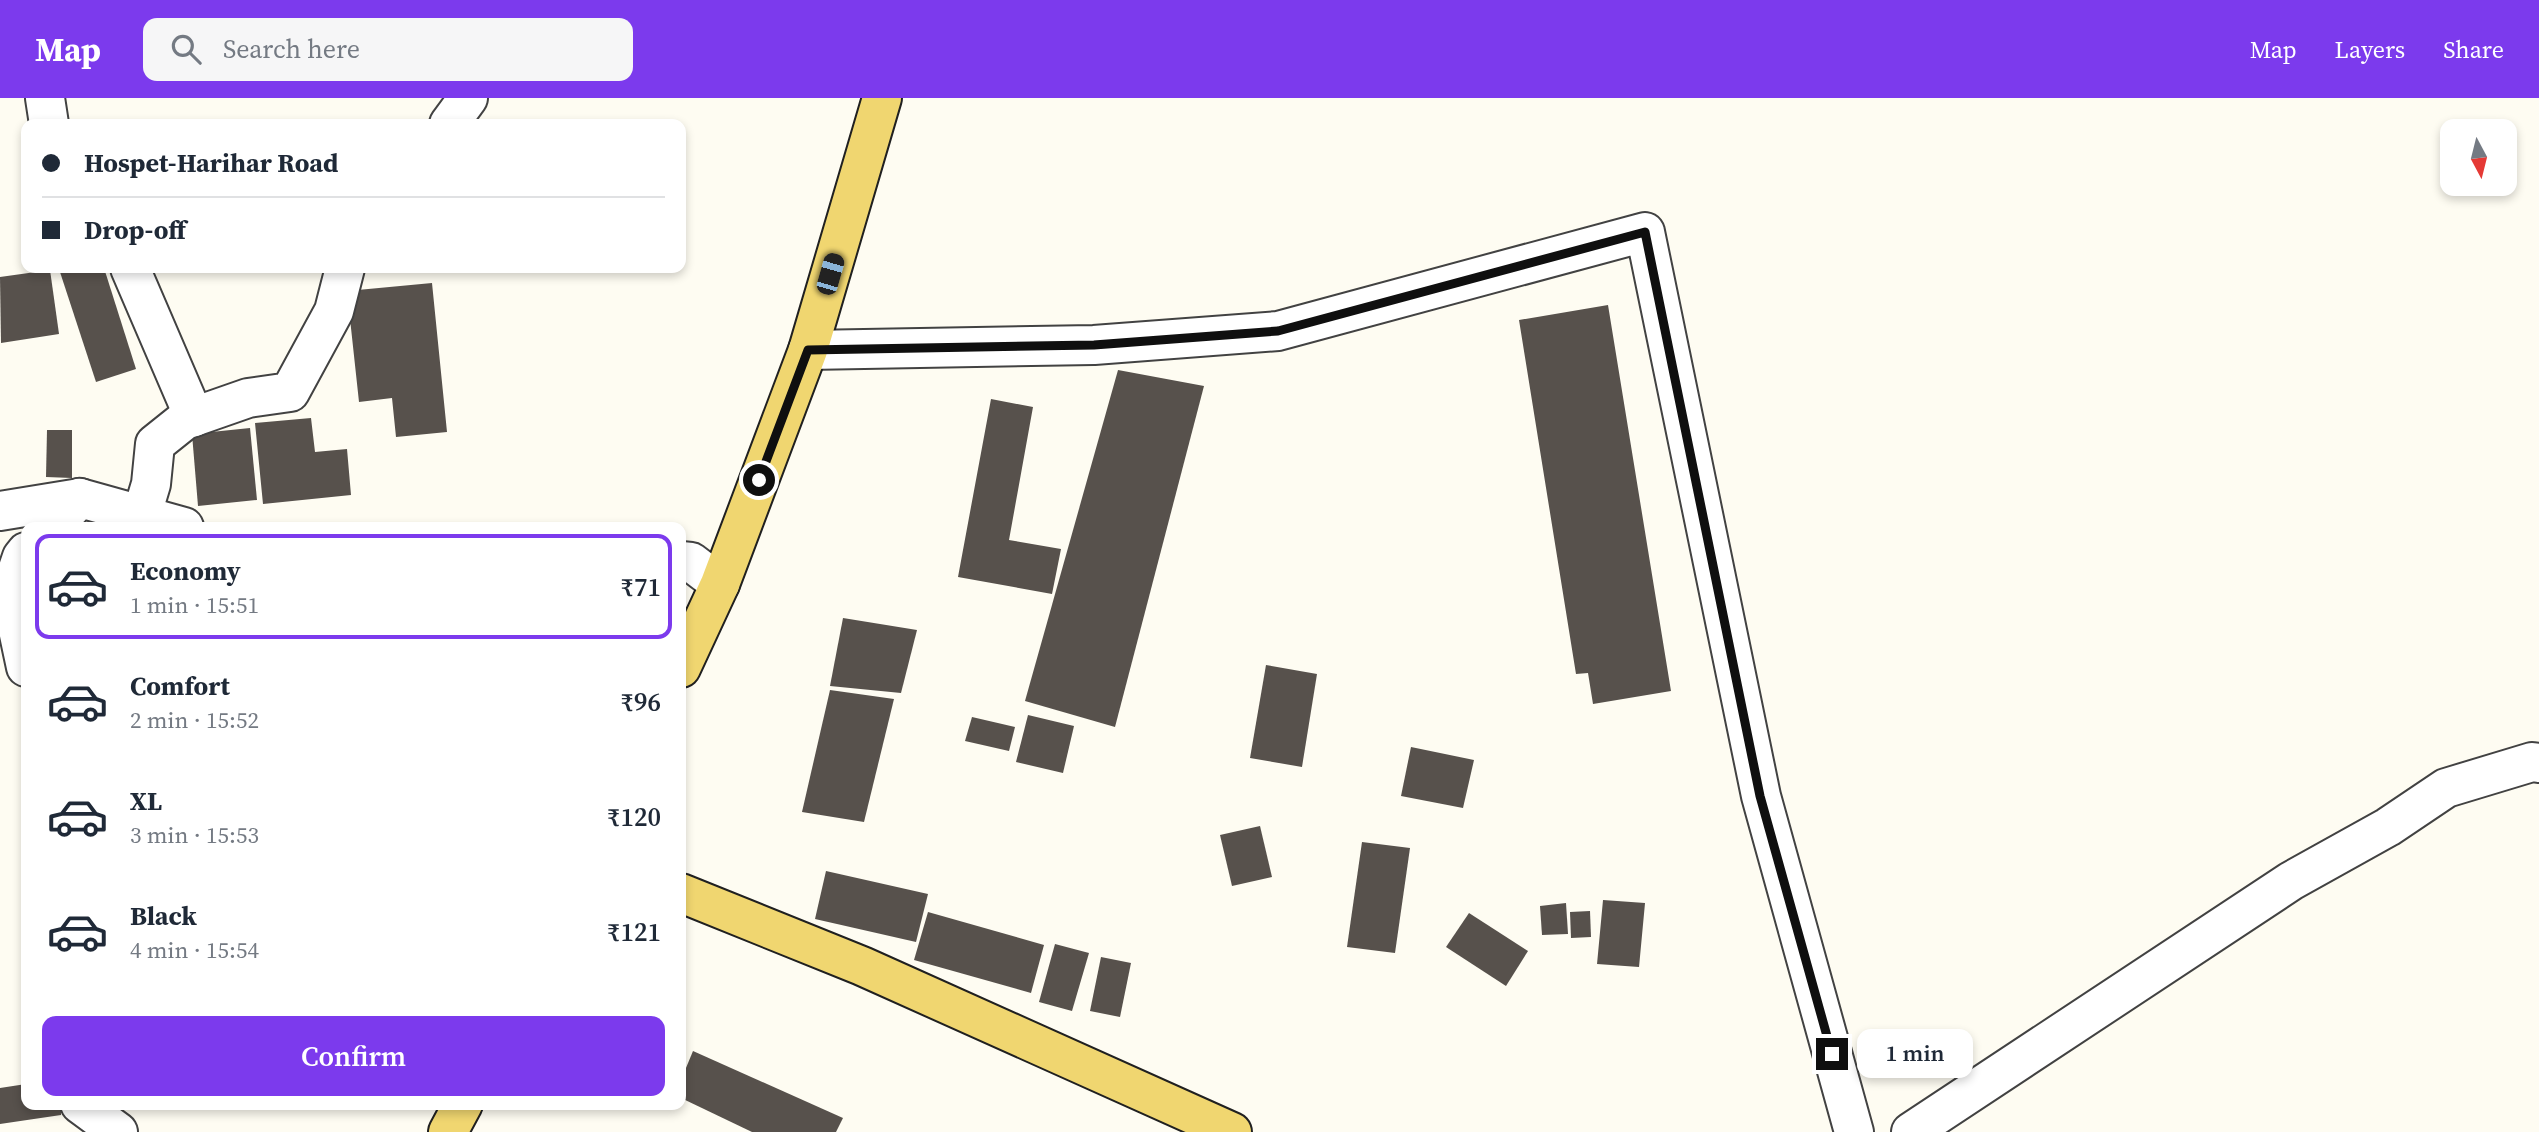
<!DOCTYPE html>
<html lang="en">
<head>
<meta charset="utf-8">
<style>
	:root { --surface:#fff; --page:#f6f6f7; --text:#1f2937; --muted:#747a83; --line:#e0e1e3; --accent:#7c3aed }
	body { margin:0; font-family:"Source Serif 4",serif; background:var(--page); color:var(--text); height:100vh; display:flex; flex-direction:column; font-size:26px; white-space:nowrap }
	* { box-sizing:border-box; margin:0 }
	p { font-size:23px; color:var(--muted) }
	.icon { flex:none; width:38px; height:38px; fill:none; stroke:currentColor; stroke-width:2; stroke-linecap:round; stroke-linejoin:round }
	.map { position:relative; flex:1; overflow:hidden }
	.drawer { position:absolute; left:21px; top:424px; width:665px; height:588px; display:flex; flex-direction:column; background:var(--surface); border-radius:14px; box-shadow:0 4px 10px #0003 }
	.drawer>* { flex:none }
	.top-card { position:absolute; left:21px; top:21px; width:665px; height:154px; border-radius:14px; box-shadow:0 4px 10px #0003; display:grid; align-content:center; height:154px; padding:0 21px; background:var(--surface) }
	.needle { width:46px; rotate:173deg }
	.tools { position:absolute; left:2440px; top:21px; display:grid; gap:14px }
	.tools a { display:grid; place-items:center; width:77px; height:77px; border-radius:14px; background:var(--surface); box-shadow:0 4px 10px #0003; font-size:35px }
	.end { position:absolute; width:32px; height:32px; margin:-16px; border:9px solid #0f0f0f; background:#fff; box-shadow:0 0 0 4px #fff }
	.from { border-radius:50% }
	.bubble { position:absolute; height:49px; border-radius:14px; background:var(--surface); box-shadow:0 4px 10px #0003; font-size:23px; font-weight:600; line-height:49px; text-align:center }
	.car { position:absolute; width:21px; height:42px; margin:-21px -10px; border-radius:9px; box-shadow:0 0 5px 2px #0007; background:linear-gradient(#222 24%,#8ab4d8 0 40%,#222 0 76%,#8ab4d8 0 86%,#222 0) }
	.top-card b { display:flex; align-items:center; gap:24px; height:66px; font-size:26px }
	.top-card b+b { border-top:2px solid var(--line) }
	.top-card i { width:18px; height:18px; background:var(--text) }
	ul { padding:12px 0 0; list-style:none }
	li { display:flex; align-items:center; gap:21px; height:105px; margin:0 14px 10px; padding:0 7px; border:4px solid transparent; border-radius:14px }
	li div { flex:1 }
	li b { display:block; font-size:26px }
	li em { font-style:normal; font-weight:600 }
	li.on { border-color:var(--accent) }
	li>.icon { width:63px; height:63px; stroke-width:1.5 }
	.button { display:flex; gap:14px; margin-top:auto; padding:14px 21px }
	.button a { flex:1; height:80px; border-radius:14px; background:var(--accent); color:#fff; font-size:28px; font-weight:600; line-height:80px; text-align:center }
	header { display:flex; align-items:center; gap:42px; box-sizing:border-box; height:98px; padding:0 35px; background:var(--accent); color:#fff }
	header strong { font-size:33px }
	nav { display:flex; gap:38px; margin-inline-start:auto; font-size:24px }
	.search { width:490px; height:63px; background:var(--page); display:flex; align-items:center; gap:18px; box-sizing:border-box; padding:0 24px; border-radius:14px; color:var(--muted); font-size:26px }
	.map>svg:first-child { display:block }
	.building { fill:#57514c }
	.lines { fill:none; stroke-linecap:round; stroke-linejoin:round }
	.street-casing { stroke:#424242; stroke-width:42 }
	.primary-casing { stroke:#202020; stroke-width:42 }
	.street { stroke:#fff; stroke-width:38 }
	.primary { stroke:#f0d670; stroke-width:38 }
	.route { stroke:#0f0f0f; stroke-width:9 }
</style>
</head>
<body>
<header>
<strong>Map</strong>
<div class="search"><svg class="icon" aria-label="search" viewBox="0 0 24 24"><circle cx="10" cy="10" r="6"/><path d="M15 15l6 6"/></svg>Search here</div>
<nav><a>Map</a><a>Layers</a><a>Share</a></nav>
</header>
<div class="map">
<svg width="2539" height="1034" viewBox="0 0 2539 1034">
	<rect width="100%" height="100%" fill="#fefcf2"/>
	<g class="building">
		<path d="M64,170h40l32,101 -40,13 -37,-113z"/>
		<path d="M50,172l9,64 -58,9 -1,-66z"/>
		<path d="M432,185l15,149 -51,5 -4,-39 -33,4 -12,-111z"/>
		<path d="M1608,207l63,386 -78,13 -5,-31 -12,1 -57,-354z"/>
		<path d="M1118,272l86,16 -89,341 -90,-26z"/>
		<path d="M991,301l42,8 -24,133 52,9 -9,45 -94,-17z"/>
		<path d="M311,320l4,34 32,-3 4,46 -88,9 -8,-81z"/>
		<path d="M250,330l7,72 -59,6 -6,-72z"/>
		<path d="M47,332h25v48l-26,-1z"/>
		<path d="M843,520l74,12 -16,63 -71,-7z"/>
		<path d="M1266,567l51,9 -15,93 -52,-9z"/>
		<path d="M830,592l64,9 -30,123 -62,-10z"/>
		<path d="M1028,617l46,11 -11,47 -47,-11z"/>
		<path d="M972,619l43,10 -6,24 -44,-10z"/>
		<path d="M1411,649l63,13 -11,48 -62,-12z"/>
		<path d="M1260,728l12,51 -40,9 -12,-51z"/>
		<path d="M1362,744l48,6 -15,105 -48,-6z"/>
		<path d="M826,773l102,23 -12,48 -101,-23z"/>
		<path d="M1603,802l42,3 -6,64 -42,-3z"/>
		<path d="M1566,805l2,31 -26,1 -2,-29z"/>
		<path d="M1590,813l1,26 -20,1 -1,-26z"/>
		<path d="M928,814l116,33 -13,48 -117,-33z"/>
		<path d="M1469,815l59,38 -22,35 -60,-39z"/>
		<path d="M1055,846l34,9 -17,58 -33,-9z"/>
		<path d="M1101,859l30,6 -11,54 -30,-6z"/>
		<path d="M693,953l150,67 -7,14h-84l-71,-34v-18z"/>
		<path d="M26,986v20h35v11l-61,9v-36z"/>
	</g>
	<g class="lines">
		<g class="street-casing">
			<g id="street">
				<path d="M45,0l4,26"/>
				<path d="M449,26l19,-26"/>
				<path d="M130,170l64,149"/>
				<path d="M808,252l286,-5 184,-14 367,-99 116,564 93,336"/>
				<path d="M0,413l80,-13"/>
				<path d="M142,416l9,-30 4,-40 30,-24 63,-22 42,-6 44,-81 11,-43"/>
				<path d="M52,429l28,-29 104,29"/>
				<path d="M26,454l-4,5 -12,35 16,75"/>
				<path d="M681,463l10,1 29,22"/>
				<path d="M80,1006l38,28"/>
				<path d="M1911,1034l380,-251 97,-54 58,-39 86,-26 7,1"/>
			</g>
		</g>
		<g class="primary-casing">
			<g id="primary">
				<path d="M681,570l39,-84 88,-234 74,-252"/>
				<path d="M681,795l181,73 370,166"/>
				<path d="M448,1034l15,-28"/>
			</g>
		</g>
		<use href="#street" class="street"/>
		<use href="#primary" class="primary"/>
	</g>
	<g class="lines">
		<path class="route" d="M759,382l49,-130 286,-5 184,-14 367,-99 115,564 72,258"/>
	</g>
</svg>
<div class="tools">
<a><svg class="needle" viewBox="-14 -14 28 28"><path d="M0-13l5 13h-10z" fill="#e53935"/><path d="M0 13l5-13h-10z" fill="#747a83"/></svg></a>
</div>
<i class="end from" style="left:759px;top:382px"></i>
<i class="end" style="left:1832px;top:956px"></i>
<div class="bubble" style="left:1857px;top:931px;width:116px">1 min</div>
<i class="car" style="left:830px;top:176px;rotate:16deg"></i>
<div class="top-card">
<b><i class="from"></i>Hospet-Harihar Road</b>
<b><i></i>Drop-off</b>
</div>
<section class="drawer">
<ul>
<li class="on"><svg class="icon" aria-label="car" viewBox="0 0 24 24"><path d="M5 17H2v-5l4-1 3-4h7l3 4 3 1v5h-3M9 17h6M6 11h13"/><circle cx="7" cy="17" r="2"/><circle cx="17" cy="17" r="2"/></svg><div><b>Economy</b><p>1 min · 15:51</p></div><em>₹71</em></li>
<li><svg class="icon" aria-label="car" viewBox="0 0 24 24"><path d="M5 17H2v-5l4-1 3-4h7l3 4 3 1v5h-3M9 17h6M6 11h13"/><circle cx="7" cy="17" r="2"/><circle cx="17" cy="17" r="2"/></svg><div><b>Comfort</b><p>2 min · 15:52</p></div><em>₹96</em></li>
<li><svg class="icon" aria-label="car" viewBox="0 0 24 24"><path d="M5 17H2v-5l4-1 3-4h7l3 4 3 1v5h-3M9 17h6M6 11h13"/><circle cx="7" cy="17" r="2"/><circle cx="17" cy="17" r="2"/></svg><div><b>XL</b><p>3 min · 15:53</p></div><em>₹120</em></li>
<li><svg class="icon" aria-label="car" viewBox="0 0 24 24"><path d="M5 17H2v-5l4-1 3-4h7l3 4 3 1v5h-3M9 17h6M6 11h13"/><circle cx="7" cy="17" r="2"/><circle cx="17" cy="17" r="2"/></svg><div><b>Black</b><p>4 min · 15:54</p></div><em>₹121</em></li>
</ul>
<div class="button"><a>Confirm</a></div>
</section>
</div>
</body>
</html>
